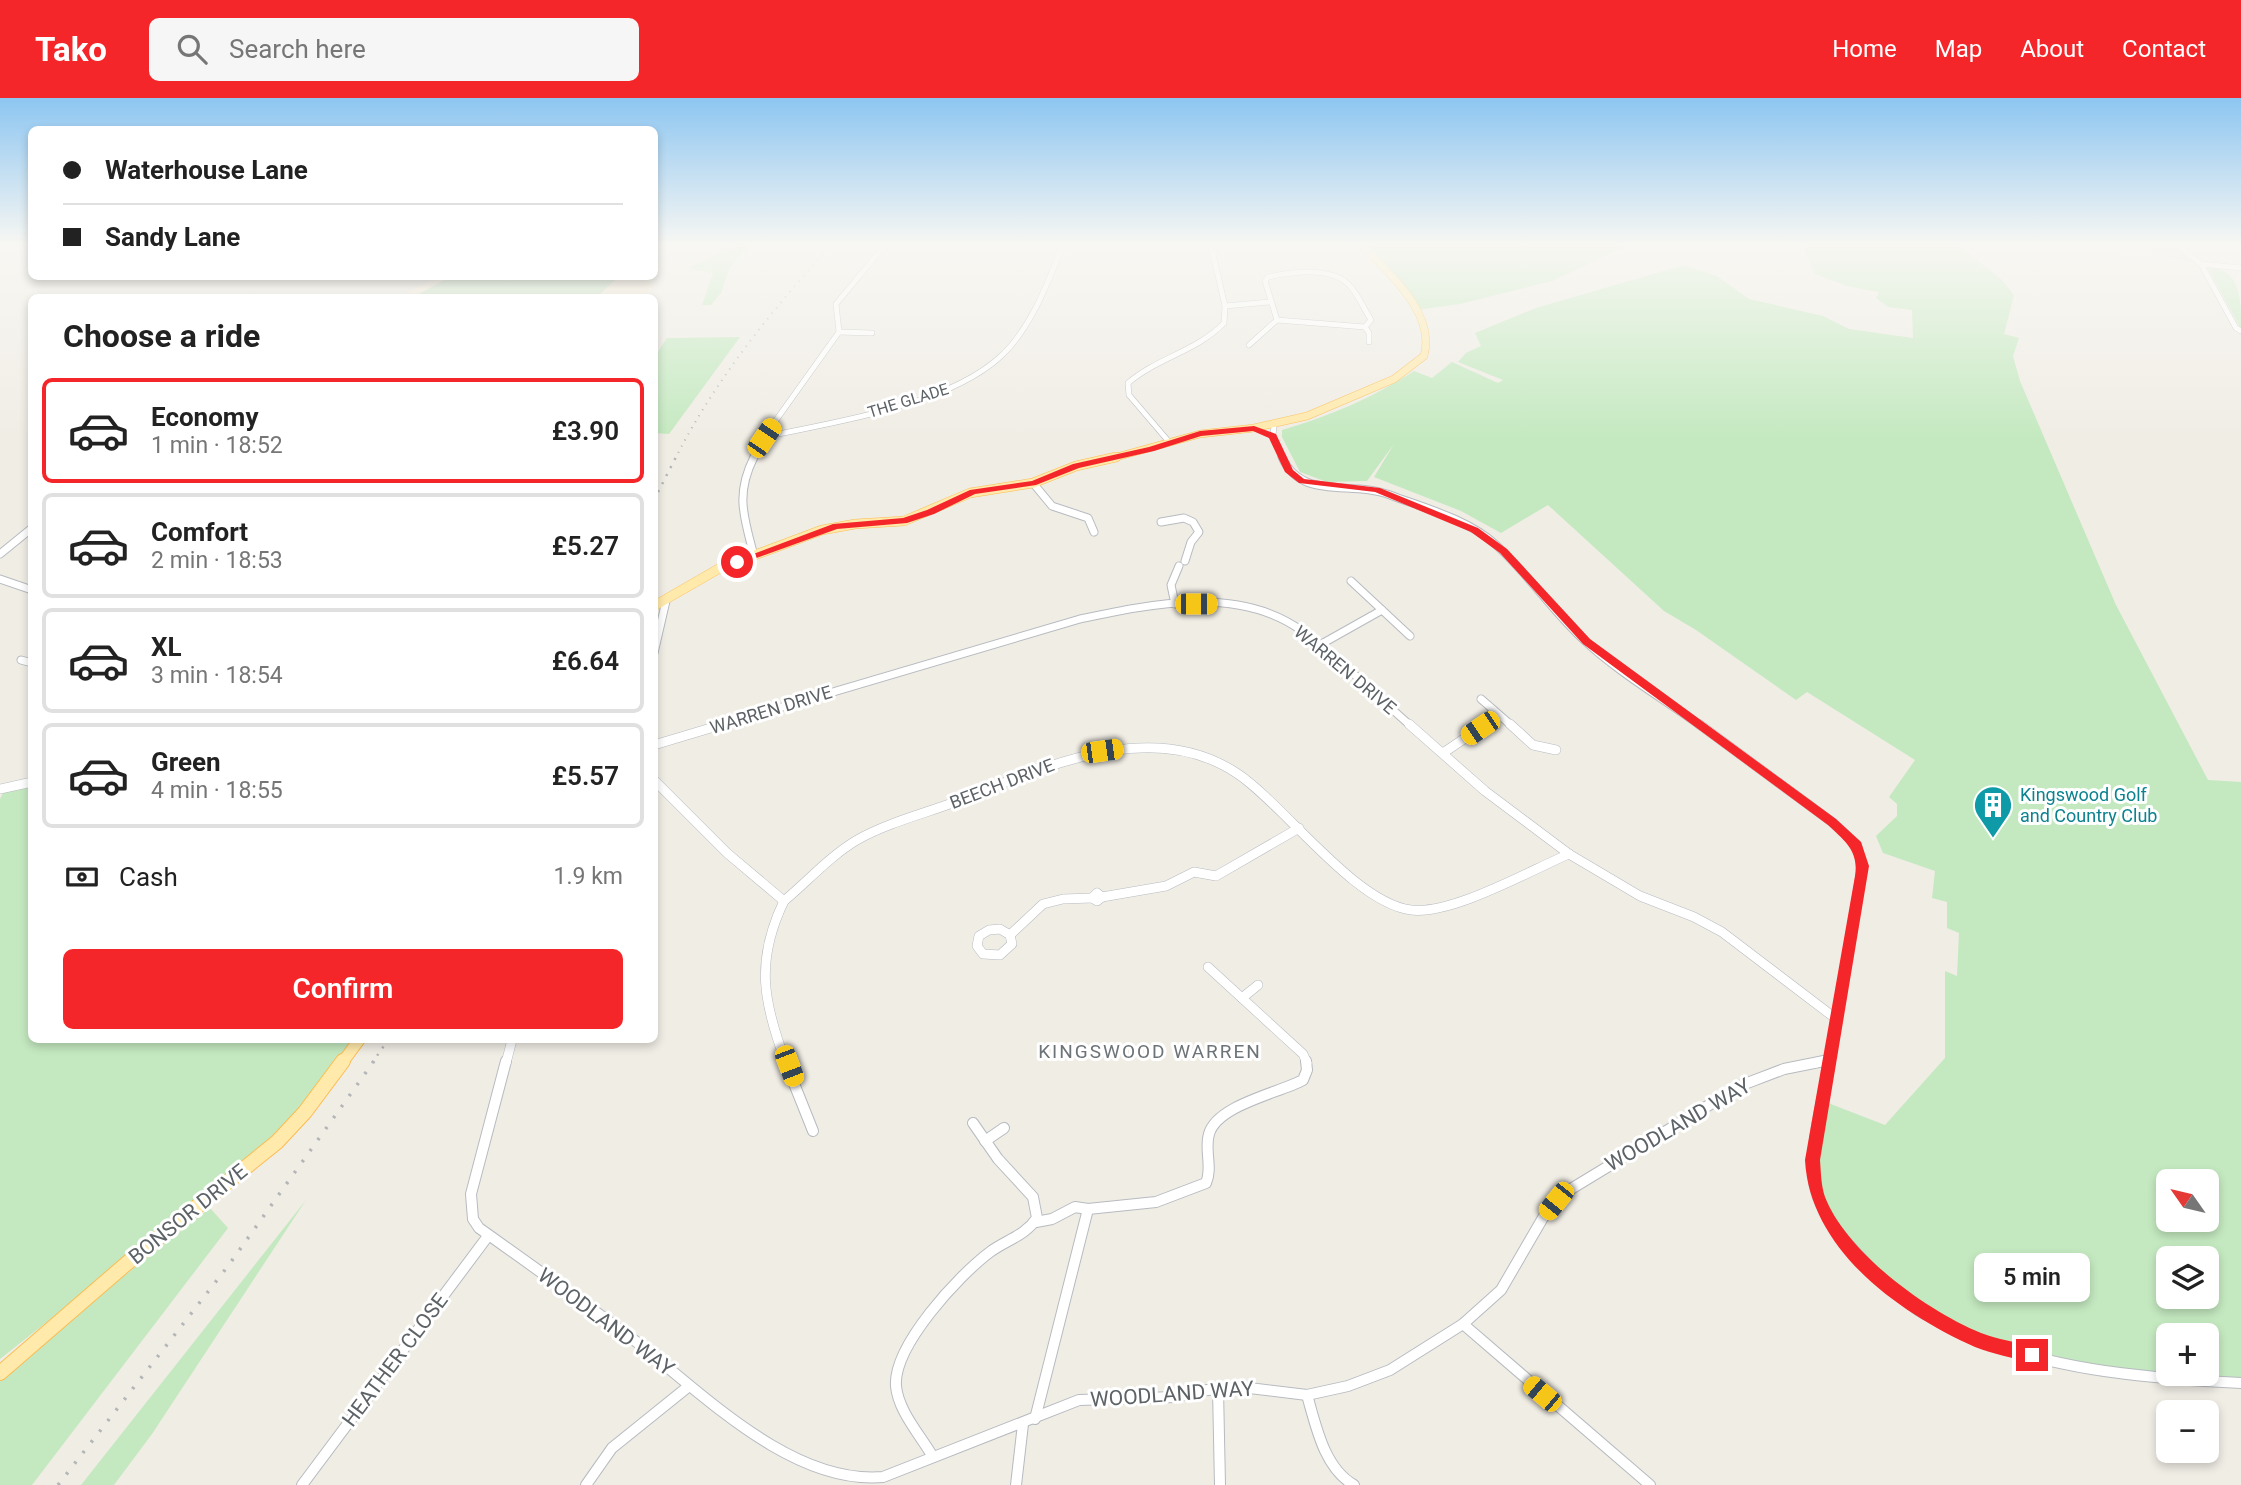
<!DOCTYPE html>
<html lang="en">
<head>
<meta charset="utf-8">
<style>
	:root { --surface:#fff; --page:#f6f6f6; --text:#222; --muted:#767676; --line:#e0e0e0; --accent:#f52629 }
	body { margin:0; font-family:Roboto,sans-serif; background:var(--page); color:var(--text); height:100vh; display:flex; flex-direction:column; font-size:26px; white-space:nowrap }
	* { box-sizing:border-box; margin:0 }
	p { font-size:23px; color:var(--muted) }
	.icon { flex:none; width:38px; height:38px; fill:none; stroke:currentColor; stroke-width:2; stroke-linecap:round; stroke-linejoin:round }
	.map { position:relative; flex:1; overflow:hidden }
	.details { position:absolute; left:28px; top:196px; width:630px; height:749px; display:flex; flex-direction:column; background:var(--surface); border-radius:10px; box-shadow:0 4px 10px #0003 }
	.details>* { flex:none }
	.top-card { position:absolute; left:28px; top:28px; width:630px; height:154px; border-radius:10px; box-shadow:0 4px 10px #0003; display:grid; align-content:center; height:154px; padding:0 35px; background:var(--surface) }
	.needle { width:46px; rotate:304deg }
	.buttons { position:absolute; left:2156px; top:1071px; display:grid; gap:14px }
	.buttons a { display:grid; place-items:center; width:63px; height:63px; border-radius:10px; background:var(--surface); box-shadow:0 4px 10px #0003; font-size:35px }
	.end { position:absolute; width:32px; height:32px; margin:-16px; border:9px solid #f52629; background:#fff; box-shadow:0 0 0 4px #fff }
	.from { border-radius:50% }
	.bubble { position:absolute; height:49px; border-radius:10px; background:var(--surface); box-shadow:0 4px 10px #0003; font-size:23px; font-weight:600; line-height:49px; text-align:center }
	.car { position:absolute; width:21px; height:42px; margin:-21px -10px; border-radius:9px; box-shadow:0 0 5px 2px #0007; background:linear-gradient(#f5c518 24%,#345 0 40%,#f5c518 0 76%,#345 0 86%,#f5c518 0) }
	.top-card b { display:flex; align-items:center; gap:24px; height:66px; font-size:26px }
	.top-card b+b { border-top:2px solid var(--line) }
	.top-card i { width:18px; height:18px; background:var(--text) }
	ul { padding:0; list-style:none }
	li { display:flex; align-items:center; gap:21px; height:105px; margin:0 14px 10px; padding:0 21px; border:4px solid var(--line); border-radius:10px }
	li div { flex:1 }
	li b { display:block; font-size:26px }
	li em { font-style:normal; font-weight:600 }
	li.selected { border-color:var(--accent) }
	li>.icon { width:63px; height:63px; stroke-width:1.5 }
	h2 { padding:0 35px; font-size:32px; line-height:84px }
	.pay { display:flex; align-items:center; gap:18px; height:77px; padding:0 35px; font-size:26px }
	.pay p { margin-inline-start:auto }
	.action { display:flex; gap:14px; margin-top:auto; padding:14px 35px }
	.action a { flex:1; height:80px; border-radius:10px; background:var(--accent); color:#fff; font-size:28px; font-weight:600; line-height:80px; text-align:center }
	header { display:flex; align-items:center; gap:42px; box-sizing:border-box; height:98px; padding:0 35px; background:var(--accent); color:#fff }
	header strong { font-size:33px }
	nav { display:flex; gap:38px; margin-inline-start:auto; font-size:24px }
	.search { width:490px; height:63px; background:var(--page); display:flex; align-items:center; gap:18px; box-sizing:border-box; padding:0 24px; border-radius:10px; color:var(--muted); font-size:26px }
	.map>svg:first-child { display:block }
	.commercial { fill:#fff3db }
	.industrial { fill:#e1ded9 }
	.green { fill:#c4e9c0; fill-rule:evenodd }
	.lines { fill:none; stroke-linecap:round; stroke-linejoin:round }
	.minor-far3-casing { stroke:#b7bbc0; stroke-width:6 }
	.minor-far2-casing { stroke:#b7bbc0; stroke-width:9 }
	.minor-far1-casing { stroke:#b7bbc0; stroke-width:10 }
	.minor-casing { stroke:#b7bbc0; stroke-width:12 }
	.major-far3-casing { stroke:#fbbc53; stroke-width:8 }
	.major-far2-casing { stroke:#fbbc53; stroke-width:10 }
	.major-far1-casing { stroke:#fbbc53; stroke-width:13 }
	.major-casing { stroke:#fbbc53; stroke-width:16 }
	.minor-far3 { stroke:#fff; stroke-width:5 }
	.minor-far2 { stroke:#fff; stroke-width:7 }
	.minor-far1 { stroke:#fff; stroke-width:9 }
	.minor { stroke:#fff; stroke-width:10 }
	.major-far3 { stroke:#ffe9ab; stroke-width:7 }
	.major-far2 { stroke:#ffe9ab; stroke-width:9 }
	.major-far1 { stroke:#ffe9ab; stroke-width:11 }
	.major { stroke:#ffe9ab; stroke-width:14 }
	.rail-far2 { stroke:#b4b5b6; stroke-width:2; stroke-dasharray:1 6; stroke-linecap:butt }
	.rail-far1 { stroke:#b4b5b6; stroke-width:2.5; stroke-dasharray:2 7; stroke-linecap:butt }
	.rail { stroke:#b4b5b6; stroke-width:3.5; stroke-dasharray:2.5 11; stroke-linecap:butt }
	.route { fill:#f52629 }
	.labels { text-anchor:middle; stroke-width:6; stroke-linejoin:round; paint-order:stroke }
	.far-street-label { font-size:16px; fill:#5c6266; stroke:#fff }
	.street-label { font-size:18px; fill:#5c6266; stroke:#fff }
	.culture-label { font-size:18px; fill:#0d838f; stroke:#fff; text-anchor:start }
	.neighbourhood-label { font-size:19px; letter-spacing:2px; fill:#6d7478; stroke:#fff }
	.near-street-label { font-size:21px; fill:#5c6266; stroke:#fff }
</style>
</head>
<body>
<header>
<strong>Tako</strong>
<div class="search"><svg class="icon" aria-label="search" viewBox="0 0 24 24"><circle cx="10" cy="10" r="6"/><path d="M15 15l6 6"/></svg>Search here</div>
<nav><a>Home</a><a>Map</a><a>About</a><a>Contact</a></nav>
</header>
<div class="map">
<svg width="2241" height="1387" viewBox="0 0 2241 1387">
	<rect width="100%" height="100%" fill="#f0ede5"/>
	<path class="commercial" d="M655,163l12,3 -7,4 -12,29 -250,1 39,-21 217,-1z"/>
	<path class="industrial" d="M2119,147h55l18,17 -72,-15z"/>
	<g class="green">
		<path d="M736,147h14l-21,24 -8,24 -10,12h-9l11,-32 -24,-5z"/>
		<path d="M1362,147h266l-76,36 -92,23 -43,6z"/>
		<path d="M1802,147h156l43,34 13,16 -10,39 15,4 -6,18 7,25 96,224 92,175 33,2v600l-156,-13 -152,-50 -94,-84 -25,-50 9,-84 62,24 60,-67v-87l12,5 2,-43 -12,-5v-26l-15,-4 3,-27 -52,-18 -7,-17 21,-20v-12l-8,-7 26,-37 -108,-68 -11,8 -100,-70 -32,-19 -116,-106 -47,28 -40,-22 -87,-34 20,-33 -27,37 -40,1 -27,-10 -18,-35v-7c45,-13 93,-33 132,-59l18,7 20,-16 46,21 5,-3 -45,-18 8,-9 15,-7 -6,-13 61,-25 148,-43 33,11 32,23 74,17 26,13 64,9 -1,-28 -24,-3 -12,-9 3,-6 -32,-6 -32,-12zM2168,1083h39v39h-39zM2168,1160h39v39h-39zM2168,1237h39v39h-39z"/>
		<path d="M2206,167c35,5 35,31 35,64z"/>
		<path d="M450,179v-1l168,1 -21,20h-184z"/>
		<path d="M740,239l-71,97 -14,-1v-77l12,-18z"/>
		<path d="M31,688l1,254h325l-84,98 -77,66 -196,155v-560l3,-6z"/>
		<path d="M306,1102l-154,234 -38,51h-33z"/>
		<path d="M210,1110l18,20 -196,257h-32v-104l101,-87z"/>
	</g>
	<g class="lines">
		<g class="minor-far3-casing">
			<g id="minor-far3">
				<path d="M2178,147l23,19 35,64 5,3"/>
				<path d="M2201,166l40,4"/>
				<path d="M1225,208l44,-4"/>
				<path d="M1277,222l88,7"/>
				<path d="M1365,229l4,6v9"/>
				<path d="M839,234l33,1"/>
				<path d="M1249,247l28,-25 -12,-39 3,-4c23,-5 65,-11 82,9 9,10 14,23 21,34l-6,7"/>
				<path d="M1274,327l-1,11 10,23"/>
				<path d="M764,339c70,-15 182,-31 236,-80 31,-28 48,-75 63,-112"/>
				<path d="M1170,345l-41,-48 -1,-12c29,-25 69,-32 96,-60l1,-17 -14,-61"/>
				<path d="M753,361l11,-22 75,-105 -3,-28 49,-59"/>
			</g>
		</g>
		<g class="minor-far2-casing">
			<g id="minor-far2">
				<path d="M1282,359c19,44 69,23 108,38 34,13 77,24 105,49 33,29 58,68 90,97 33,31 79,58 116,85"/>
				<path d="M1033,385l19,23 36,12 6,14"/>
				<path d="M1161,424l23,-4 9,4 6,10 -8,10 -6,19"/>
				<path d="M0,456l32,-26"/>
				<path d="M754,458c-10,-39 -19,-61 0,-99"/>
				<path d="M0,481l32,11"/>
				<path d="M1351,483l59,55"/>
				<path d="M1175,506l-4,-19 8,-19"/>
				<path d="M1318,548l64,-36"/>
				<path d="M654,555l12,-52"/>
				<path d="M21,562l11,3"/>
				<path d="M1481,601l31,27"/>
				<path d="M718,628l362,-107c71,-15 159,-34 222,12 39,28 73,64 109,95"/>
				<path d="M1484,628l15,-10"/>
			</g>
		</g>
		<g class="minor-far1-casing">
			<g id="minor-far1">
				<path d="M1409,626l76,67 84,63 71,42 54,21 28,15 113,86"/>
				<path d="M1510,626l23,21 23,5"/>
				<path d="M1699,626l133,98 25,23 5,21 -33,197"/>
				<path d="M654,647l70,-21"/>
				<path d="M1443,655l43,-29"/>
				<path d="M654,682l73,73 57,48c24,-20 46,-45 73,-61 30,-17 66,-26 98,-38 86,-33 196,-87 283,-28 47,32 117,129 173,136 41,5 118,-39 158,-56"/>
				<path d="M0,691l32,-7"/>
				<path d="M1097,795l5,4 -5,4 -5,-3z"/>
				<path d="M1102,799l64,-11 28,-14 22,4 83,-48"/>
				<path d="M784,803c-29,60 -21,101 2,162"/>
				<path d="M1000,831l10,6 2,9 -12,11 -17,-1 -6,-8 2,-10 10,-6z"/>
				<path d="M1010,837l33,-31 20,-5 29,-1"/>
				<path d="M1208,869l95,87 4,9"/>
				<path d="M1242,900l16,-13"/>
				<path d="M506,965l6,-23"/>
				<path d="M1815,965l13,-3"/>
			</g>
		</g>
		<g class="minor-casing">
			<g id="minor">
				<path d="M506,963l-35,133 2,25 6,9c52,37 104,74 155,112 67,52 157,145 249,137l196,-77 96,-3 22,-6 44,-4 66,8 41,-9 42,-16 73,-46 38,-34 43,-74 27,-27 171,-104 42,-16 40,-8"/>
				<path d="M785,963l28,70"/>
				<path d="M1830,963c-6,33 -23,94 -15,126 6,27 26,50 45,70 16,18 35,36 54,50 11,9 26,14 38,20 89,43 191,51 289,56"/>
				<path d="M985,1043l19,-13"/>
				<path d="M1036,1124l16,-3 23,-12 13,2 68,-7 50,-19c7,-16 -2,-33 3,-49 8,-29 70,-41 94,-54l4,-10 -1,-9"/>
				<path d="M1463,1226l187,161"/>
				<path d="M1218,1291l2,96"/>
				<path d="M1307,1297c9,31 17,73 47,90"/>
				<path d="M1035,1321l53,-210"/>
				<path d="M933,1359c-12,-21 -35,-46 -37,-71 -3,-40 63,-111 94,-134 16,-12 35,-16 47,-34l-4,-21 -35,-38 -25,-36"/>
				<path d="M302,1387l186,-249"/>
				<path d="M586,1387l26,-37 77,-62"/>
				<path d="M1016,1387l7,-61"/>
			</g>
		</g>
		<g class="major-far3-casing">
			<path id="major-far3" d="M1109,361l91,-25 54,-6 53,-12 87,-37 30,-23c12,-44 -36,-83 -62,-111"/>
		</g>
		<g class="major-far2-casing">
			<path id="major-far2" d="M654,508l66,-38 102,-38 33,-6 49,-3 66,-28 63,-10 43,-17 40,-9"/>
		</g>
		<g class="major-far1-casing">
			<path id="major-far1" d="M342,965l17,-23"/>
		</g>
		<g class="major-casing">
			<path id="major" d="M0,1275l126,-109 151,-122 28,-30 38,-51"/>
		</g>
		<use href="#minor-far3" class="minor-far3"/>
		<use href="#minor-far2" class="minor-far2"/>
		<use href="#minor-far1" class="minor-far1"/>
		<use href="#minor" class="minor"/>
		<use href="#major-far3" class="major-far3"/>
		<use href="#major-far2" class="major-far2"/>
		<use href="#major-far1" class="major-far1"/>
		<use href="#major" class="major"/>
		<path class="rail-far2" d="M675,361c40,-79 97,-149 156,-214"/>
		<g class="rail-far1">
			<path d="M654,402l22,-43"/>
			<path d="M372,965l16,-23"/>
		</g>
		<path class="rail" d="M58,1387l170,-219 146,-205"/>
	</g>
	<linearGradient id="sky" x2="0" y2="1"><stop stop-color="#8dc6f1"/><stop offset="0.43" stop-color="#f8f7f3"/><stop offset="1" stop-color="#f8f7f3" stop-opacity="0"/></linearGradient>
	<rect width="2241" height="341" fill="url(#sky)"/>
	<path class="route" d="M1254,328l22,8 17,36 11,9 76,9 98,40 29,21 83,90 246,180 25,23 8,24 -49,294c1,13 1,25 5,37 22,56 102,114 156,136 18,7 38,9 57,16l2,6 -2,6 -6,2c-19,-5 -39,-9 -57,-16 -76,-34 -165,-97 -170,-187l50,-284c4,-25 -10,-35 -27,-51l-245,-181 -83,-91 -29,-21 -96,-40 -76,-9 -14,-11 -16,-34 -16,-7 -52,5 -47,15 -75,17 -43,17 -61,9 -41,20 -27,9 -70,6 -97,35 -8,-2 101,-38 70,-6 24,-8 43,-20 62,-9 41,-17 76,-17 51,-16z"/>
	<defs>
		<g id="building-pin" transform="scale(2.0125)"><path d="M0 17L-7.5 6A9.5 9.5 0 1 1 7.5 6Z" fill="#0f9aa8" stroke="#fff"/><path d="M-4-6H4V6H1V3H-1V6H-4ZM-2.5-4.3h1.7v1.8h-1.7ZM.8-4.3h1.7v1.8H.8ZM-2.5-1h1.7V.8h-1.7ZM.8-1h1.7V.8H.8Z" fill="#fff"/></g>
	</defs>
	<g fill-rule="evenodd">
		<use href="#building-pin" x="1993" y="707"/>
	</g>
	<g class="labels">
		<g class="far-street-label">
			<text transform="translate(908 302) rotate(-17)" y="6">THE GLADE</text>
		</g>
		<g class="street-label">
			<text transform="translate(1345 572) rotate(40)" y="6">WARREN DRIVE</text>
			<text transform="translate(771 612) rotate(-17)" y="6">WARREN DRIVE</text>
			<text transform="translate(1002 686) rotate(-21)" y="6">BEECH DRIVE</text>
		</g>
		<g class="culture-label">
			<text x="2020" y="703">Kingswood Golf<tspan x="2020" dy="21">and Country Club</tspan></text>
		</g>
		<g class="neighbourhood-label">
			<text x="1150" y="960">KINGSWOOD WARREN</text>
		</g>
		<g class="near-street-label">
			<text transform="translate(1678 1027) rotate(-30)" y="7">WOODLAND WAY</text>
			<text transform="translate(188 1116) rotate(-39)" y="7">BONSOR DRIVE</text>
			<text transform="translate(606 1224) rotate(37)" y="7">WOODLAND WAY</text>
			<text transform="translate(395 1262) rotate(-53)" y="7">HEATHER CLOSE</text>
			<text transform="translate(1172 1296) rotate(-4)" y="7">WOODLAND WAY</text>
		</g>
	</g>
</svg>
<div class="buttons">
<a><svg class="needle" viewBox="-14 -14 28 28"><path d="M0-13l5 13h-10z" fill="#e53935"/><path d="M0 13l5-13h-10z" fill="#767676"/></svg></a>
<a><svg class="icon" aria-label="layers" viewBox="0 0 24 24"><path d="M12 4l9 5-9 5-9-5zM3 14l9 5 9-5"/></svg></a>
<a>+</a>
<a>−</a>
</div>
<i class="end from" style="left:737px;top:464px"></i>
<i class="end" style="left:2032px;top:1257px"></i>
<div class="bubble" style="left:1974px;top:1155px;width:116px">5 min</div>
<i class="car" style="left:764px;top:340px;rotate:34deg"></i>
<i class="car" style="left:1196px;top:506px;rotate:90deg"></i>
<i class="car" style="left:1480px;top:630px;rotate:236deg"></i>
<i class="car" style="left:1102px;top:653px;rotate:82deg"></i>
<i class="car" style="left:789px;top:968px;rotate:159deg"></i>
<i class="car" style="left:1556px;top:1103px;rotate:219deg"></i>
<i class="car" style="left:1542px;top:1296px;rotate:310deg"></i>
<div class="top-card">
<b><i class="from"></i>Waterhouse Lane</b>
<b><i></i>Sandy Lane</b>
</div>
<section class="details">
<h2>Choose a ride</h2>
<ul>
<li class="selected"><svg class="icon" aria-label="car" viewBox="0 0 24 24"><path d="M5 17H2v-5l4-1 3-4h7l3 4 3 1v5h-3M9 17h6M6 11h13"/><circle cx="7" cy="17" r="2"/><circle cx="17" cy="17" r="2"/></svg><div><b>Economy</b><p>1 min · 18:52</p></div><em>£3.90</em></li>
<li><svg class="icon" aria-label="car" viewBox="0 0 24 24"><path d="M5 17H2v-5l4-1 3-4h7l3 4 3 1v5h-3M9 17h6M6 11h13"/><circle cx="7" cy="17" r="2"/><circle cx="17" cy="17" r="2"/></svg><div><b>Comfort</b><p>2 min · 18:53</p></div><em>£5.27</em></li>
<li><svg class="icon" aria-label="car" viewBox="0 0 24 24"><path d="M5 17H2v-5l4-1 3-4h7l3 4 3 1v5h-3M9 17h6M6 11h13"/><circle cx="7" cy="17" r="2"/><circle cx="17" cy="17" r="2"/></svg><div><b>XL</b><p>3 min · 18:54</p></div><em>£6.64</em></li>
<li><svg class="icon" aria-label="car" viewBox="0 0 24 24"><path d="M5 17H2v-5l4-1 3-4h7l3 4 3 1v5h-3M9 17h6M6 11h13"/><circle cx="7" cy="17" r="2"/><circle cx="17" cy="17" r="2"/></svg><div><b>Green</b><p>4 min · 18:55</p></div><em>£5.57</em></li>
</ul>
<div class="pay"><svg class="icon" aria-label="cash" viewBox="0 0 24 24"><path d="M3 7h18v10H3z"/><circle cx="12" cy="12" r="2"/></svg>Cash<p>1.9 km</p></div>
<div class="action"><a>Confirm</a></div>
</section>
</div>
</body>
</html>
